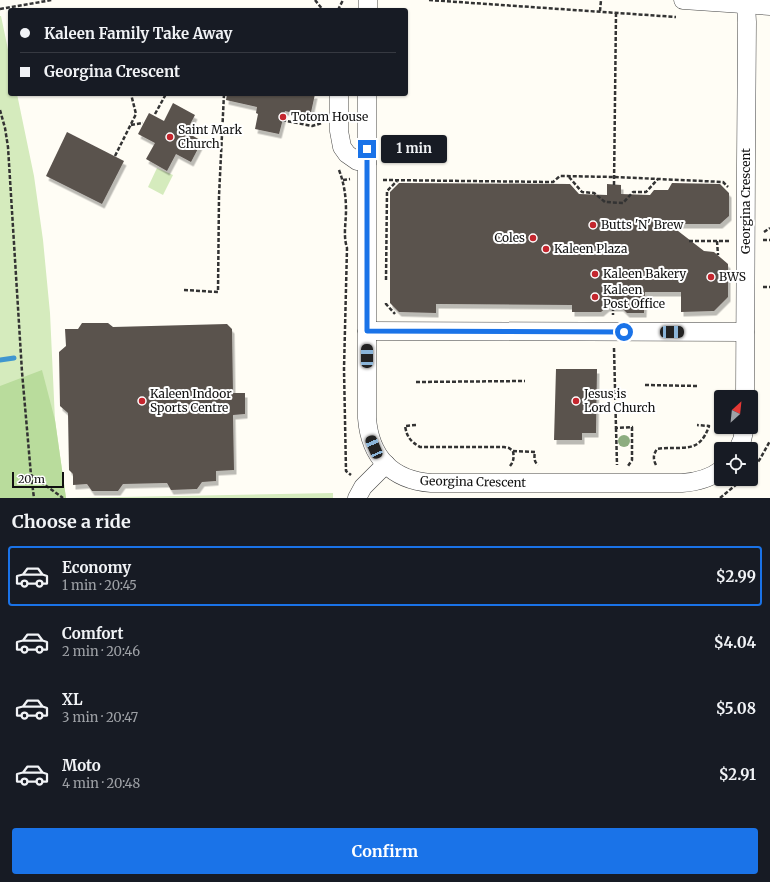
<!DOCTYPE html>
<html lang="en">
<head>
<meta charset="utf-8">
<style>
	:root { --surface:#171b24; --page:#20242c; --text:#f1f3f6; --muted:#9ea1a6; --line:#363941; --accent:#1a73e8 }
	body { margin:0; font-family:Merriweather,serif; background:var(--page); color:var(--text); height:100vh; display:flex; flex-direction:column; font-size:15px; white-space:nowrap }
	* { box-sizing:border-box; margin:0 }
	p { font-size:13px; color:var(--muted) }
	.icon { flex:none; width:22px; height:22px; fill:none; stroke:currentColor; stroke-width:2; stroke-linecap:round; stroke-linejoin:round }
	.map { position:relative; height:498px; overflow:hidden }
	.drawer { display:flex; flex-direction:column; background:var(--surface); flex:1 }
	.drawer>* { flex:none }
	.top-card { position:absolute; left:8px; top:8px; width:400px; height:88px; border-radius:4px; box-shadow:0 1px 3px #0004; display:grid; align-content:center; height:88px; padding:0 12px; background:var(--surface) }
	.needle { width:26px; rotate:27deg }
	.buttons { position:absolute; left:714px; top:390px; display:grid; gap:8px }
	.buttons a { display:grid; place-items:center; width:44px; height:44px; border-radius:4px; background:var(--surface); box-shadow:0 1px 3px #0004; font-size:20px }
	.scale { position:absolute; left:12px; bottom:10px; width:52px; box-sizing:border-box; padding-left:4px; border:2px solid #111; border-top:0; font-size:11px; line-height:14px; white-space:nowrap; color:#111; -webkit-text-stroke:3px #fff; paint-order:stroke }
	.end { position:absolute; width:18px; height:18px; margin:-9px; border:5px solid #1a73e8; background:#fff; box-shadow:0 0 0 2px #fff }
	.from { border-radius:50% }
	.bubble { position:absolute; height:28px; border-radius:4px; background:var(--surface); box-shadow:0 1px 3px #0004; font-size:13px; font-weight:700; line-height:28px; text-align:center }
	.car { position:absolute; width:12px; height:24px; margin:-12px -6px; border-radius:5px; box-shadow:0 0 3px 1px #0007; background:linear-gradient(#222 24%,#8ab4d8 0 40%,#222 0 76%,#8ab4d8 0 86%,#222 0) }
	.top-card b { display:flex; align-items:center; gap:14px; height:38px; font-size:15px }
	.top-card b+b { border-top:1px solid var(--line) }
	.top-card i { width:10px; height:10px; background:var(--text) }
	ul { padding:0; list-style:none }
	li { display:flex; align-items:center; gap:12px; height:60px; margin:0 8px 6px; padding:0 4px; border:2px solid transparent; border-radius:4px }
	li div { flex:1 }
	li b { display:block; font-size:15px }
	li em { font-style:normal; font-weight:700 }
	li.current { border-color:var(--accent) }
	li>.icon { width:36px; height:36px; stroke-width:1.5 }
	h2 { padding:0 12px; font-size:18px; line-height:48px }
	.button { display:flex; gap:8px; margin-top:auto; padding:8px 12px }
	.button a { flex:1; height:46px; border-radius:4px; background:var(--accent); color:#fff; font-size:16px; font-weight:700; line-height:46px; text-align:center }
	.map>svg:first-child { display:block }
	.green { fill:#d5ebbd }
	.forest { fill:#b9dc9c }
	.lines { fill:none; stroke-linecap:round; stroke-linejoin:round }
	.stream { stroke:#3f96cf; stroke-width:5 }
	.building { fill:#5a524d; filter:url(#shadow) }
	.minor-casing { stroke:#444; stroke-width:19 }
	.path { stroke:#333; stroke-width:2.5; stroke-dasharray:4 2; stroke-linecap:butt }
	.minor { stroke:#fff; stroke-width:18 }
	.tree { fill:#8dad7f }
	.route { stroke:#1a73e8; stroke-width:5 }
	.poi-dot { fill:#c4262e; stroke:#fff; stroke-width:1.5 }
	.labels { text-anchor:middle; stroke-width:4; stroke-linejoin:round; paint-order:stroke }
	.poi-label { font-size:12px; fill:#111; stroke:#fff; text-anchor:start }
	.street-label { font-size:12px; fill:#111; stroke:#fff }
</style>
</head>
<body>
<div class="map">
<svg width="770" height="498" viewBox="0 0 770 498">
	<defs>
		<filter id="shadow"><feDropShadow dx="2.5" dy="4.5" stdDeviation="0" flood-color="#0004"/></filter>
	</defs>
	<rect width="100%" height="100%" fill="#fffdf5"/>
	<g class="green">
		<path d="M0,16h1l9,43v35h7l17,82 9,64 7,73 5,107 11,78 267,-5v5h-333z"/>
		<path d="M157,168l16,7 -10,20 -15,-8z"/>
	</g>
	<path class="forest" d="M42,370l13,50 11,78h-66v-112z"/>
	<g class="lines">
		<path class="stream" d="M0,360l14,-2"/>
	</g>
	<g class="building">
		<path d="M227,94h88l-5,23 -25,-6 -6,23 -24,-5 3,-15 -2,-1 1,-6 -31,-7z"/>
		<path d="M173,103l22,12 -9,17 16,9 -11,21 -15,-8 -9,17 -21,-12 9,-16 -17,-9 11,-21 15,8z"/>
		<path d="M67,132l57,29 -22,43 -56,-28z"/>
		<path d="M399,183l171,1 9,10 28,1v-11l14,1v9l29,1 4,-5h14l4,-7 48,1 9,9v23l-9,8h-51l35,27 10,1 14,12v33l-14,14 -33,1v-20h-36l-1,21h-17l-6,-6h-14l-6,5h-29v-7l-136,-1v9l-37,-1 -9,-9v-111z"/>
		<path d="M82,323h26l5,4 114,-3 5,5 1,64h12v21l-12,1 1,55 -18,1v10l-14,1 -5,7 -26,1 -4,-7 -44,1 -5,7h-26l-5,-7 -14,1v-11l-4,-4 -1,-57 -8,-7 -1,-54 7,-6 -1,-17h13z"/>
		<path d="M556,369h41l-1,64h-14v7h-28z"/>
	</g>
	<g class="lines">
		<g class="minor-casing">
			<g id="minor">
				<path d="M683,0l87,6"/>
				<path d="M368,10v-10"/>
				<path d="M339,94v37l3,16 5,7 10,7 10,2"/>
				<path d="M367,94v324c3,39 25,62 64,65h251c15,-1 27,-4 39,-13"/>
				<path d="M367,331l378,1"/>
				<path d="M745,397l1,-234 1,-141 -1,-18"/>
				<path d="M738,449l4,-9 3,-13"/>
				<path d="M357,498l6,-11 23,-23"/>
			</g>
		</g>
		<g class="path">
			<path d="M315,0l8,10"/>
			<path d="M429,0l247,17"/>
			<path d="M0,9l52,-9"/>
			<path d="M338,10l5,-10"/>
			<path d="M600,11l1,-11"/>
			<path d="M0,110l5,18 3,19 14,225 9,103 3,23"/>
			<path d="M155,114l11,-20"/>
			<path d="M282,120l30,6 10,-3"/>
			<path d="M131,125l12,-2"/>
			<path d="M115,156l21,-42 -5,-20"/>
			<path d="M339,170c5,13 7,26 7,40 0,14 -3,25 1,38l-3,121 2,102 5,4"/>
			<path d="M569,177l13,15 12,1 11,9 18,1 10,-11h13l12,-13"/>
			<path d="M343,180l7,-1"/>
			<path d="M383,180l170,2 7,-6 55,1 108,5 5,5"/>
			<path d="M614,185l2,-172"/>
			<path d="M764,232l6,-4"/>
			<path d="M763,240h7"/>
			<path d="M689,241h41"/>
			<path d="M717,241l1,14"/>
			<path d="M386,280l1,-89 10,-10"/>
			<path d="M763,287h7"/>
			<path d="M184,290l34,2 1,-96 5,-102"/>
			<path d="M386,303v1l9,10"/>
			<path d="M613,307v8"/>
			<path d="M614,348l2,80 16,-1v33l-4,6"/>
			<path d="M416,382l109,-1"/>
			<path d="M645,385l53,1"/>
			<path d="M416,425l-11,1c2,11 5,15 15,21h84l5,1 4,3c1,6 1,10 -3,15"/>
			<path d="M616,428l1,37"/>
			<path d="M513,451l22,1c-1,5 -1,10 3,13"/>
			<path d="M656,465c-3,-6 -3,-10 1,-16 24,-4 42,7 52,-23l-12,-1"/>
			<path d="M751,471l9,-12 10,-18"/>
			<path d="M31,475l32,23"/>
			<path d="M720,498l23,-19"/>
		</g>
		<use href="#minor" class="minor"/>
	</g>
	<circle class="tree" cx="624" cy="441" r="6"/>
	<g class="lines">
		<path class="route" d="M367,149v182l257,1"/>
	</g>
	<g class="poi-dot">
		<circle cx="283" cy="117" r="4"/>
		<circle cx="170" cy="137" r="4"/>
		<circle cx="593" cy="225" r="4"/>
		<circle cx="533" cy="238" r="4"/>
		<circle cx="546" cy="249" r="4"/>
		<circle cx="595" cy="274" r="4"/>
		<circle cx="711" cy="277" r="4"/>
		<circle cx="595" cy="297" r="4"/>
		<circle cx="142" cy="401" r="4"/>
		<circle cx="576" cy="401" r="4"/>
	</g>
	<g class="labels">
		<g class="poi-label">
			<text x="291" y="121">Totom House</text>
			<text x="178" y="134">Saint Mark<tspan x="178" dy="14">Church</tspan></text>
			<text x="601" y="229">Butts 'N' Brew</text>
			<text x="525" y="242" text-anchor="end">Coles</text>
			<text x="554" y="253">Kaleen Plaza</text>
			<text x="603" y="278">Kaleen Bakery</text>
			<text x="719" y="281">BWS</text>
			<text x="603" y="294">Kaleen<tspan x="603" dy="14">Post Office</tspan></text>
			<text x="150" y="398">Kaleen Indoor<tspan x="150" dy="14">Sports Centre</tspan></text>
			<text x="584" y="398">Jesus is<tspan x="584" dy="14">Lord Church</tspan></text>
		</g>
		<g class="street-label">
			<text transform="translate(746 201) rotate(-90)" y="4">Georgina Crescent</text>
			<text transform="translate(473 482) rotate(1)" y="4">Georgina Crescent</text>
		</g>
	</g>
</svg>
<div class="buttons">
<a><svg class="needle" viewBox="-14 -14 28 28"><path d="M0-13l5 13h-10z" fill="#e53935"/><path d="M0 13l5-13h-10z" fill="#9ea1a6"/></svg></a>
<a><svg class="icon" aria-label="locate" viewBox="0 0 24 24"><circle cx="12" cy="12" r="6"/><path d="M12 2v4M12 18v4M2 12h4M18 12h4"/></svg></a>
</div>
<div class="scale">20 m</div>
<i class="end from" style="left:624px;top:332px"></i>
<i class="end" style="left:367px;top:149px"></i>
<div class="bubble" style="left:381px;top:135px;width:66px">1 min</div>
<i class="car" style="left:672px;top:332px;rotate:90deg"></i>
<i class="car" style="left:367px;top:356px;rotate:0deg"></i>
<i class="car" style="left:374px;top:447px;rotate:337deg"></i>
<div class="top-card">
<b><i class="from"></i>Kaleen Family Take Away</b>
<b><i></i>Georgina Crescent</b>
</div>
</div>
<section class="drawer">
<h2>Choose a ride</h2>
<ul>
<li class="current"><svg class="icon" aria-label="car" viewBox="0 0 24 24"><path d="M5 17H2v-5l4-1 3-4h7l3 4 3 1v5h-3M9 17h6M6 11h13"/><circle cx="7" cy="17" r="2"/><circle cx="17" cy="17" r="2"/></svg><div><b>Economy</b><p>1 min · 20:45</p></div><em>$2.99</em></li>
<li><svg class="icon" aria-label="car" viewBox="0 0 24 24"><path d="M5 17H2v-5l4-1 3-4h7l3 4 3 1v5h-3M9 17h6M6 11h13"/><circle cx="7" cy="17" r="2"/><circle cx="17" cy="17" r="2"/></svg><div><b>Comfort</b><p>2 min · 20:46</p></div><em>$4.04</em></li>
<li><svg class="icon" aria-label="car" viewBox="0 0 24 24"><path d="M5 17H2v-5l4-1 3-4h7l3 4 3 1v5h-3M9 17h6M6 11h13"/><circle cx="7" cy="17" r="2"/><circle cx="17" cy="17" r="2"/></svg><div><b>XL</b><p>3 min · 20:47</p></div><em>$5.08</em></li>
<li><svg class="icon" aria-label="car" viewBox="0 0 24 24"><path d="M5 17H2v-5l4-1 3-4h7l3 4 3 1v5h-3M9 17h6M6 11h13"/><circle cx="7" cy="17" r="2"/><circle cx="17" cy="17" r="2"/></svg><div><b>Moto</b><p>4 min · 20:48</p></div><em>$2.91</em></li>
</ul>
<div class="button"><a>Confirm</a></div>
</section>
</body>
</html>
